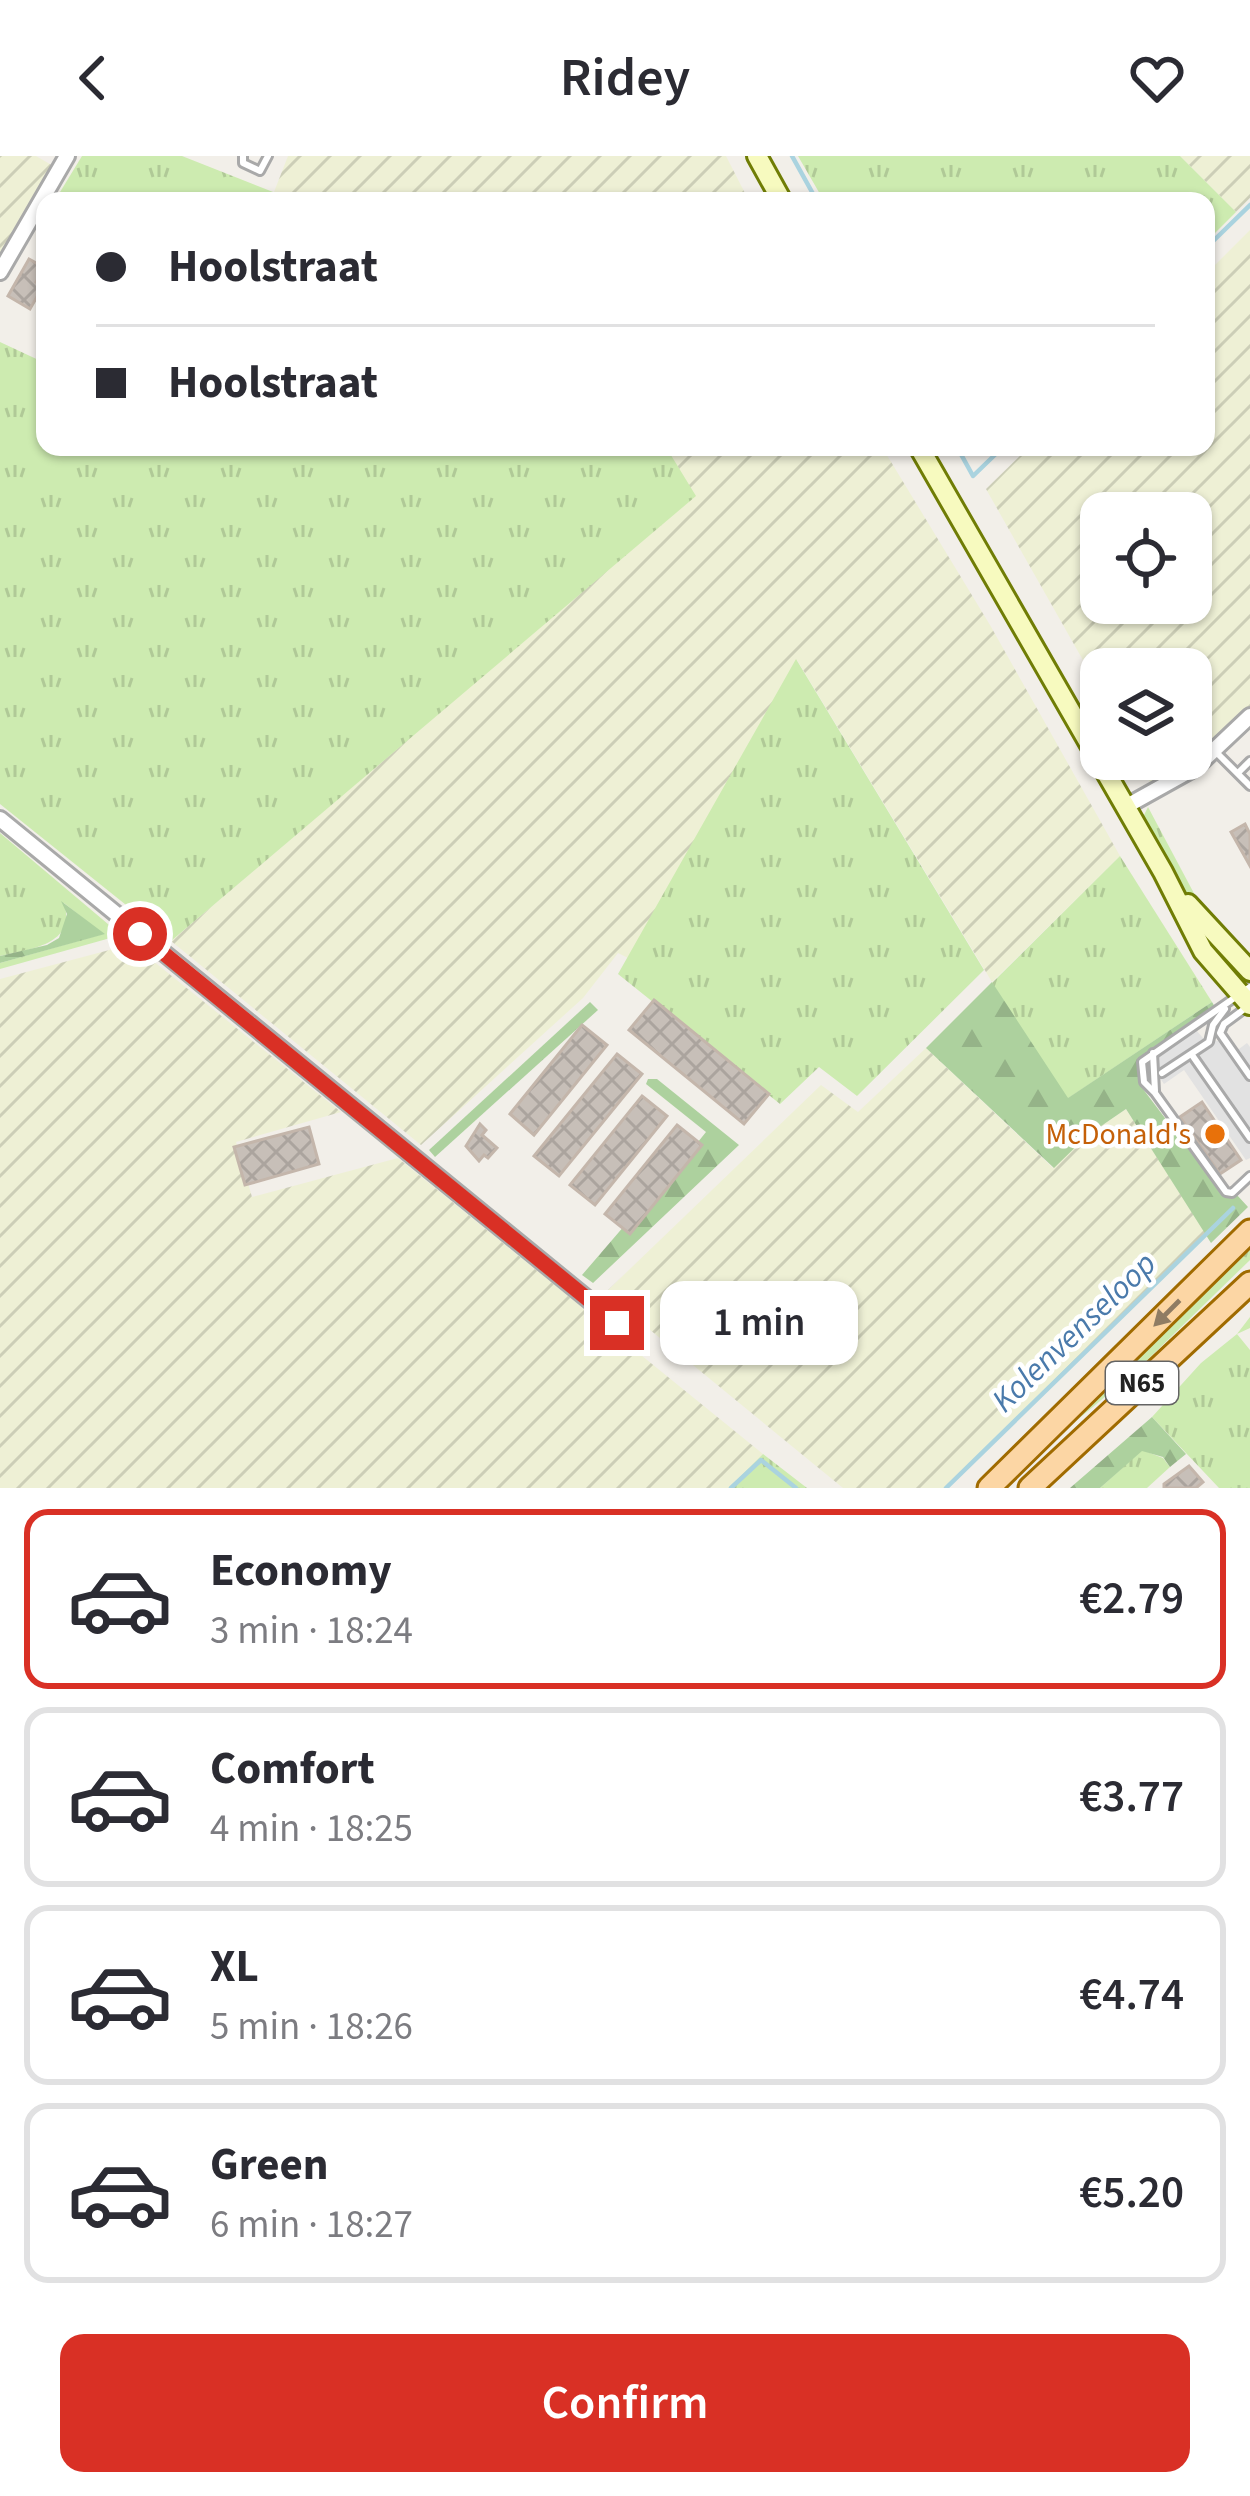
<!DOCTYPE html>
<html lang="en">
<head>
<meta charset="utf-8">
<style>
	:root { --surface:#fff; --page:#f2f2f3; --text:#2b2b33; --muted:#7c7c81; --line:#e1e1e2; --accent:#d93025 }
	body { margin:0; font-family:"Source Sans 3",sans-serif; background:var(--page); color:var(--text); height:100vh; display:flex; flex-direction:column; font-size:45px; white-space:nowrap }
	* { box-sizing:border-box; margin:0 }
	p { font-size:39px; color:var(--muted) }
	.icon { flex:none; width:66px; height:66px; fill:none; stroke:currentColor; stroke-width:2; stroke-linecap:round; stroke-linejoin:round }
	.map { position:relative; height:1332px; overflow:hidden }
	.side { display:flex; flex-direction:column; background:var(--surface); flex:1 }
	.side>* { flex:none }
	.guide { position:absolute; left:36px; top:36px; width:1179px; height:264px; border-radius:24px; box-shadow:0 3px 9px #0004; display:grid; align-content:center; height:264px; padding:0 60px; background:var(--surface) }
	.tools { position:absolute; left:1080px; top:336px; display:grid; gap:24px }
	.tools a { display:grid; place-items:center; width:132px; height:132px; border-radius:24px; background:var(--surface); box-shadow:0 3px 9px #0004; font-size:60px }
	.end { position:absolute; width:54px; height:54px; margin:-27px; border:15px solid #d93025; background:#fff; box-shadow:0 0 0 6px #fff }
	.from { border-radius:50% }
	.bubble { position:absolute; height:84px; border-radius:24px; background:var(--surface); box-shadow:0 3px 9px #0004; font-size:39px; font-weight:600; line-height:84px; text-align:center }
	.guide b { display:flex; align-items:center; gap:42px; height:114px; font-size:45px }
	.guide b+b { border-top:3px solid var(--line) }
	.guide i { width:30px; height:30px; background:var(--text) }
	ul { padding:21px 0 0; list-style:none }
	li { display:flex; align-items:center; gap:36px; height:180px; margin:0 24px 18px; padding:0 36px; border:6px solid var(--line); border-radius:24px }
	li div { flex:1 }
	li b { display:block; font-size:45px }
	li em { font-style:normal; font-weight:600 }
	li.current { border-color:var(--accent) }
	li>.icon { width:108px; height:108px; stroke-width:1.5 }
	.button { display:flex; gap:24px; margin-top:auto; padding:24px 60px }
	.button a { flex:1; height:138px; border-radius:24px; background:var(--accent); color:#fff; font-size:48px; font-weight:600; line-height:138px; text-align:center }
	header { display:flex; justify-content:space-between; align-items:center; height:156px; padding:0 60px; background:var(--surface); font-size:54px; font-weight:600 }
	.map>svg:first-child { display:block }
	.farmland { fill:url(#farmland-furrows); fill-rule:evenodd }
	.grass { fill:url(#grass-tufts) }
	.forest { fill:url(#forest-firs) }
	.parking { fill:#e2e2e2 }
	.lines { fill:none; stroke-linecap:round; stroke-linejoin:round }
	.stream { stroke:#aad3df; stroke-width:4.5 }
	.building { fill:url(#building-cross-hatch); stroke:#c4b6ab; stroke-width:3 }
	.lane-casing { stroke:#a9a9a9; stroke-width:12 }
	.street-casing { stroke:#a9a9a9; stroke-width:20 }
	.secondary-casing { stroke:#707d05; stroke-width:24 }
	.primary-casing { stroke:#a06b00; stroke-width:27 }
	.lane { stroke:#fff; stroke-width:6 }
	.street { stroke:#fff; stroke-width:14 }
	.secondary { stroke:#f7fabf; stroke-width:18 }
	.primary { stroke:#fcd6a4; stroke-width:21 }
	.oneway { fill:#8f7c63 }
	.route { stroke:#d93025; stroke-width:15 }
	.food-dot { fill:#e8710a; stroke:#fff; stroke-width:4.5 }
	.labels { text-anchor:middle; stroke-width:9; stroke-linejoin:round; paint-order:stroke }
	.shield { fill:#fff; stroke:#646464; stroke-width:3 }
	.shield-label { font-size:27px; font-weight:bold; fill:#222 }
	.food-label { font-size:30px; fill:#c56008; stroke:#fff; text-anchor:end }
	.water-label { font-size:33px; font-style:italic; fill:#4a7aab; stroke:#fff }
</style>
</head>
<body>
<header><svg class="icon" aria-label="back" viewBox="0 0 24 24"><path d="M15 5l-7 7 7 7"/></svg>Ridey<svg class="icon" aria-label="heart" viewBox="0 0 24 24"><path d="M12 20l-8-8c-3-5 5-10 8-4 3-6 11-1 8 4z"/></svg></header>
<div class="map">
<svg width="1250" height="1332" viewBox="0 0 1250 1332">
	<defs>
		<pattern id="farmland-furrows" width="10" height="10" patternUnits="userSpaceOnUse" patternTransform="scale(3)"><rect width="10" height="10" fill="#eef0d5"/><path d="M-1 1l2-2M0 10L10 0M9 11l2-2" fill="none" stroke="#ccceb7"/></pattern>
		<pattern id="grass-tufts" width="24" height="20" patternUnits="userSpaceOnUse" patternTransform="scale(3)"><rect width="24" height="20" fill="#cdebb0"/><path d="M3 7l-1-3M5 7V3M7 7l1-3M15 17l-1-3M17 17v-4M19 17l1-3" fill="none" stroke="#b0c997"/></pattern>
		<pattern id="forest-firs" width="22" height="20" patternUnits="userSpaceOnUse" patternTransform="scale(3)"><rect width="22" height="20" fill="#add19e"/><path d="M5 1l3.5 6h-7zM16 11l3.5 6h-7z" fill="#95b388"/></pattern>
		<pattern id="building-cross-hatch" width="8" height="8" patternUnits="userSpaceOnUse" patternTransform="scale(3)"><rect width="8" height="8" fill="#c7bfb8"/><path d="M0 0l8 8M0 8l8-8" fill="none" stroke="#aba49e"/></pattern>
	</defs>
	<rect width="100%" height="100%" fill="#f2efe9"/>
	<g class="farmland">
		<path d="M0,0h36l19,11 -55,92z"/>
		<path d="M288,0h438l23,45h-453l-22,-9z"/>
		<path d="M1180,0h70v42l-14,14z"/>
		<path d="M1250,74v476l-51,49 -48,29 -13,-25h53v-90h-90v23l-115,-203 43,-42h177v-173zM1101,357h90v90h-90z"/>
		<path d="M666,291h216l108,178 130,231 -128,126 -195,-322 -169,298 -10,-5 -35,45 -162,147 -250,-204 524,-445z"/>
		<path d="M132,788l209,168 -105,30 16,55 146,-39 365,296 -34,34h-729v-509z"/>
		<path d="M926,892l127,120 35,-33 38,-26 80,125 -258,254h-105l-238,-195 216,-208 37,27z"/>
	</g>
	<g class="grass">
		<path d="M82,0h100l114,45h-232l-7,-4z"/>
		<path d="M798,0h382l56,56 -30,30v-41h-382z"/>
		<path d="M0,186l45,21v84h621l30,49 -525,445 -171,-137z"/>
		<path d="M796,503l188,311 -127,126 -38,-29 -39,37 -162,-130z"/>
		<path d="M1148,651l65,122 -28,-36 -43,-74z"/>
		<path d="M0,677l121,102 -121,34v-6l103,-29 -39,-31c13,42 -34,46 -64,53z"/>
		<path d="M1120,700l92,146 -145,97 -75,-116z"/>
		<path d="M1250,1091v13l-115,112 -59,49z"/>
		<path d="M1250,1161v11l-13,6 13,16v138h-31l-67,-71 49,-54 36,-29z"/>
		<path d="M1142,1294l21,8 7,9 -23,21h-47z"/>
		<path d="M763,1298l44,34h-78z"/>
	</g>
	<g class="forest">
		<path d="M61,745l44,33 -105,29v-7l47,-11 12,-7 8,-24z"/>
		<path d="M992,826l76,116 144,-96 3,5 -77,55v18l5,9 81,107 8,3 5,-4 11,12 -37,36 -85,-134 -38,26 -34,33 -128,-120z"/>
		<path d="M590,846l8,8 -163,147 -6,-7z"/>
		<path d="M648,923h9l82,66 -146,138 -11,-8 43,-50 4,3 77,-96 -60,-48z"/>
		<path d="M1152,1261l34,37 -16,13 -7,-10 -21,-6 -42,37h-30z"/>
	</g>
	<path class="parking" d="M1196,874l7,8 30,6 6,5 8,-6 3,4v111l-4,2 -62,-90 -20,14 -4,-6 -4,-20z"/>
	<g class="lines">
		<g class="stream">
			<path d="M792,0l25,45"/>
			<path d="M1206,92l44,-43"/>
			<path d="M957,291l16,29 30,-29"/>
			<path d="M731,1332l30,-28 35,28"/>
			<path d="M946,1332l287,-280"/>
		</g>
	</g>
	<g class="building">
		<path d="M29,103l16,9v8l-4,-2 -5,8 7,4 -13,23 -22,-13z"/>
		<path d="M1245,668l5,10v32l-19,-34z"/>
		<path d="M654,844l115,94 -25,30 -115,-94z"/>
		<path d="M582,869l25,20 -73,90 -24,-21z"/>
		<path d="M617,898l25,20 -83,102 -25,-20z"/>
		<path d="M642,940l25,20 -72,89 -25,-20z"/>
		<path d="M1202,946l39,58 -21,14 -40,-57z"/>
		<path d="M480,968l6,6 -4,5 15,13 -9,10 -4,-3 -5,6 -13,-15z"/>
		<path d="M677,969l25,20 -72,89 -25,-20z"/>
		<path d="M309,971l10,37 -74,21 -11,-38z"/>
		<path d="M1189,1310l14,16 -7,6h-32v-4z"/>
	</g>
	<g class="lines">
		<g class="lane-casing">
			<g id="lane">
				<path d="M243,0v7l17,8 8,-15"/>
				<path d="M1217,597l33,33"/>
				<path d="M1238,617l12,-12"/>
				<path d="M1250,831l-108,75 2,20 11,11 71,99 6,1 18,-17"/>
				<path d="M1247,851l-23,17 -4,9 30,43"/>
				<path d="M1153,897l2,38"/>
				<path d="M1192,899l58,83"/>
				<path d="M1162,917l47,-31 4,-17 12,-16"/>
			</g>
		</g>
		<g class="street-casing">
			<g id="street">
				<path d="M0,116l67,-116"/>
				<path d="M1125,651l70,-39 55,-52"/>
				<path d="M0,663l617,504"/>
			</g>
		</g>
		<g class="secondary-casing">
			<g id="secondary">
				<path d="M757,0l25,45"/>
				<path d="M919,291l244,425 40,79 47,54"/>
				<path d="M1188,748l62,67"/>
			</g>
		</g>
		<g class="primary-casing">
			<g id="primary">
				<path d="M989,1332l261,-257"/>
				<path d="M1030,1332l220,-205"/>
			</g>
		</g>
		<use href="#lane" class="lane"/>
		<use href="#street" class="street"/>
		<use href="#secondary" class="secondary"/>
		<use href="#primary" class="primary"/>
	</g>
	<defs><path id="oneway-solid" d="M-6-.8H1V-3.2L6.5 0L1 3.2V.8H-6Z" transform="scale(3)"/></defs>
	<use class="oneway" href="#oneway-solid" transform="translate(1167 1157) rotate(135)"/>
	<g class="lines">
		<path class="route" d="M140,778l477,389"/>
	</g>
	<circle class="food-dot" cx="1215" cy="978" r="12"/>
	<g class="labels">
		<rect class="shield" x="1106" y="1206" width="72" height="42" rx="9"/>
		<g class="shield-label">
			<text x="1142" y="1236">N65</text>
		</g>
		<g class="food-label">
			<text x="1191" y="988">McDonald's</text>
		</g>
		<g class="water-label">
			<text transform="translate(1073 1175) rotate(-44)" y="12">Kolenvenseloop</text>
		</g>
	</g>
</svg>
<div class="tools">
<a><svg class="icon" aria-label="locate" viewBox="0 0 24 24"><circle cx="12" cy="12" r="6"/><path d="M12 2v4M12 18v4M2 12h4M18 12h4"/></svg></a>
<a><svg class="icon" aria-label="layers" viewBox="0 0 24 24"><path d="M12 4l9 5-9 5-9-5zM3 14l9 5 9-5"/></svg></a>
</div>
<i class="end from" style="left:140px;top:778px"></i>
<i class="end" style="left:617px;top:1167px"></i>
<div class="bubble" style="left:660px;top:1125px;width:198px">1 min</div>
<div class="guide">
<b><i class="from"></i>Hoolstraat</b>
<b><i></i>Hoolstraat</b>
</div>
</div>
<section class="side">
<ul>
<li class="current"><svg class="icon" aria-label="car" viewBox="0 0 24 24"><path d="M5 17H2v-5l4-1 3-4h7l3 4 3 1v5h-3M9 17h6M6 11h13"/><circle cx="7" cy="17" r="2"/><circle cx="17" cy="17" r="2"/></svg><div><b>Economy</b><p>3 min · 18:24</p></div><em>€2.79</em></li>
<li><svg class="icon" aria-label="car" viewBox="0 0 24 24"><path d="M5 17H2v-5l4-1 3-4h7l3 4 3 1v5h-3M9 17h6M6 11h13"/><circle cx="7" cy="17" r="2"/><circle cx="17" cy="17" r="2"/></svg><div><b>Comfort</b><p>4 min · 18:25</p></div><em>€3.77</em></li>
<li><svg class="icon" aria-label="car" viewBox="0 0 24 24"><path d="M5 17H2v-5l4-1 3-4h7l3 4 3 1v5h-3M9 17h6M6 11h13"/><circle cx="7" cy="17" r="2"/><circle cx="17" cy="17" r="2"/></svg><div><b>XL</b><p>5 min · 18:26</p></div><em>€4.74</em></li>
<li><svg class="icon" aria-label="car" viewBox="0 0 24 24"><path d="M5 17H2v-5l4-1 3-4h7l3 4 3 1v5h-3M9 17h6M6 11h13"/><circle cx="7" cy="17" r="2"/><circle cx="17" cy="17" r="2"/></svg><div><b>Green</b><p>6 min · 18:27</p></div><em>€5.20</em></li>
</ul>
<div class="button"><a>Confirm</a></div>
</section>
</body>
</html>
